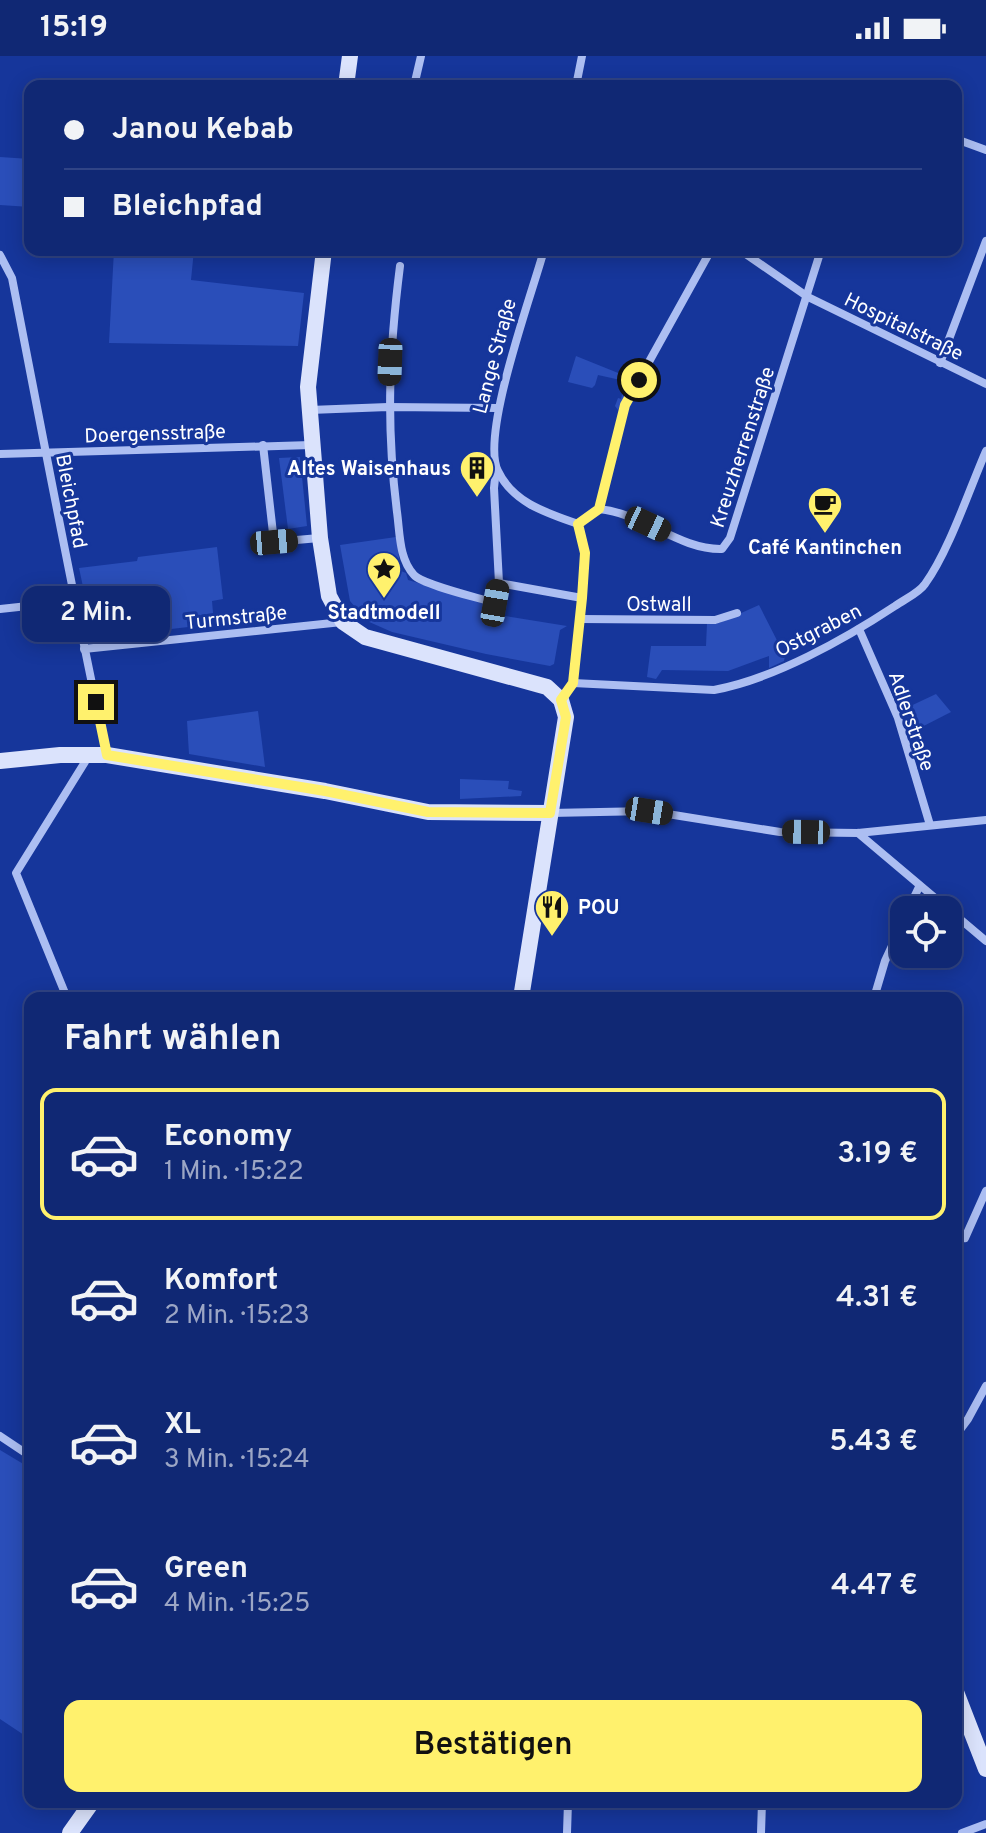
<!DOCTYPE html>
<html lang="de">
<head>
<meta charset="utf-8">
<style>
	:root { --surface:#102874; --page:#1e347c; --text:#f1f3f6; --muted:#9ca6c5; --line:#304486; --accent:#fff16d }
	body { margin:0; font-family:Overpass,sans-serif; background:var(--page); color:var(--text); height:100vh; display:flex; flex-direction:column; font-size:30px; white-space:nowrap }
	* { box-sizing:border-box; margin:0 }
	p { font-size:26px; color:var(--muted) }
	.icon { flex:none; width:44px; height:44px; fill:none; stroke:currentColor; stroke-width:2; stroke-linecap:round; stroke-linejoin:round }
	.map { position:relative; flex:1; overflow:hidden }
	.sheet { position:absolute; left:24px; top:936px; width:938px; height:816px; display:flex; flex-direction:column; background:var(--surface); border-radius:16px; box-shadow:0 4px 20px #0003,0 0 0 2px var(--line) }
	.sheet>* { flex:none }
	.top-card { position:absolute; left:24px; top:24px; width:938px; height:176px; border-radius:16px; box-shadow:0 4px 20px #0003,0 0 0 2px var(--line); display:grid; align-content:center; height:176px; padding:0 40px; background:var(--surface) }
	.tools { position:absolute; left:890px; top:840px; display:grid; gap:16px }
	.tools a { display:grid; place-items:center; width:72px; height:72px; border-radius:16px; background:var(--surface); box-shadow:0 4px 20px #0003,0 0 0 2px var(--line); font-size:40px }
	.end { position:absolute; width:36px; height:36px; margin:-18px; border:10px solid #fff16d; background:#111; box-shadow:0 0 0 4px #111 }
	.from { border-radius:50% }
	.bubble { position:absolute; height:56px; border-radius:16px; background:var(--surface); box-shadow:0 4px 20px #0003,0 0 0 2px var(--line); font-size:26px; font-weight:600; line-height:56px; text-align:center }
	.car { position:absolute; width:24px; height:48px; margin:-24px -12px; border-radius:10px; box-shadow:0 0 6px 2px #0007; background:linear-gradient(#222 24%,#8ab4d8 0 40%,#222 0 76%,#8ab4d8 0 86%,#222 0) }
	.top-card b { display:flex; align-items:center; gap:28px; height:76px; font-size:30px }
	.top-card b+b { border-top:2px solid var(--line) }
	.top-card i { width:20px; height:20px; background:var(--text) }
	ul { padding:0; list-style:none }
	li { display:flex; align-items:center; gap:24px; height:132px; margin:0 16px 12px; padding:0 24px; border:4px solid transparent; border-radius:16px }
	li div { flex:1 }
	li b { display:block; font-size:30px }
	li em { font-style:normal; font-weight:600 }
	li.selected { border-color:var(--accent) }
	li>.icon { width:72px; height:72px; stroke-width:1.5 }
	h2 { padding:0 40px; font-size:36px; line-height:96px }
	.button { display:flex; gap:16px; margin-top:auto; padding:16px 40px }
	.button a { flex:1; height:92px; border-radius:16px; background:var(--accent); color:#111; font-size:32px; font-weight:600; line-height:92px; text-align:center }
	.status { display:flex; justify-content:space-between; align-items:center; height:56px; padding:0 40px; background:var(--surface); direction:ltr }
	.status svg { height:22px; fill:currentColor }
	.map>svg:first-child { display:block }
	.green { fill:#2a4eb9 }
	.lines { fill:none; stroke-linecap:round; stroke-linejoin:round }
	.street { stroke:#acbef2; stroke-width:8 }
	.secondary { stroke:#dbe3fc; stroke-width:16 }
	.route { stroke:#fff16d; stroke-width:10 }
	.labels { text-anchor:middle; stroke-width:6; stroke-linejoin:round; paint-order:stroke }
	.street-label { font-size:20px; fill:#fff; stroke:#16369b }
	.poi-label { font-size:20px; font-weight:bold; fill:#fff; stroke:#16369b }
</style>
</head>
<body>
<div class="status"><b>15:19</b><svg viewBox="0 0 49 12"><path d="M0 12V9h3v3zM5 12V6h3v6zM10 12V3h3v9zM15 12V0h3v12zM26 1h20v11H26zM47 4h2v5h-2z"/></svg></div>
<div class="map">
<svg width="986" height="1777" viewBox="0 0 986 1777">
	<rect width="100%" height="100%" fill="#16369b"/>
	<g class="green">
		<path d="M0,101l30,2v48l-30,-2z"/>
		<path d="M114,194h80l-3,30 113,13 -6,53 -189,-3z"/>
		<path d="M576,300l57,23 -15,31 -3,-4 3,-8 3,1 4,-18 -27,-6 -3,10 -3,3 -24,-6z"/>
		<path d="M300,401l7,69 -19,3 -9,-71z"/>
		<path d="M396,481l5,34 5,2 2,7 87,25 -2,9 74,12 -7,4 -6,34 -4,2 -64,-12 -94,-22 -25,-11 -17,-20 -10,-56z"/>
		<path d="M217,491l6,52 -11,2 2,23 -120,14 -15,-70 58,-7 1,-4z"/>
		<path d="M759,549l26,51 -1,5 -15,7v-12l-41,15 -66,-1 -6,9 -9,-2 4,-31h55l1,-23h12z"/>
		<path d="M936,638l15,18 -41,21 -8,-23z"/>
		<path d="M258,655l7,56 -76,-13 -2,-33z"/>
		<path d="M460,723l49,2 -1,8 14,2 -1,5 -61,3z"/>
		<path d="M0,1394l30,18v271l-30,-20z"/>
	</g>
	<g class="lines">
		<g class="street">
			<path d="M414,30l7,-30"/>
			<path d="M576,30l6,-30"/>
			<path d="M956,83l30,11"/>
			<path d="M544,194c-12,44 -64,185 -46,221 15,32 49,42 80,53"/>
			<path d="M740,194l68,47 178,87"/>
			<path d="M0,199l12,23c31,159 61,319 95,477"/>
			<path d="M400,210c-11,87 -14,159 -3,246 3,22 2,47 17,63 9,10 66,23 81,28l4,-20"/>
			<path d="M940,307l46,-122"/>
			<path d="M310,354l78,-3 109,1"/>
			<path d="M263,389l11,97 45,-4"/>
			<path d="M0,398l311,-9"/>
			<path d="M496,413l-2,19 5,95 83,15"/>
			<path d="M599,453l26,-104 86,-155"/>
			<path d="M578,468l21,-15c44,4 80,41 123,40l8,-11 91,-288"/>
			<path d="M0,553l74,-8"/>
			<path d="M580,563l135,1 22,-7"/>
			<path d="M859,573l39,89 32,107"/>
			<path d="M84,593l258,-27"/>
			<path d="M573,627l141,7c60,-11 131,-51 181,-84 10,-7 24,-13 30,-22 24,-33 44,-94 61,-133"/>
			<path d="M561,644l12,-17 9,-85 3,-45 -7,-29"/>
			<path d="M550,757l99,-2 131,21 78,1 128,-13"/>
			<path d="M858,777l128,108"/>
			<path d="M908,854l11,-23"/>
			<path d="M522,939l54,3"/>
			<path d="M67,942l-51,-125 69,-111 -1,-7"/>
			<path d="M874,942l11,-37 19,-41"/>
			<path d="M965,1182l21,-47"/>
			<path d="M956,1379l12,-16 18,-33"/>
			<path d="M0,1380l30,20"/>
			<path d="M567,1777l1,-31"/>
			<path d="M761,1777l1,-31"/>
			<path d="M962,1777l24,-9"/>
		</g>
		<g class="secondary">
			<path d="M346,30l4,-30"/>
			<path d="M324,194l-16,137 12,151 9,58 14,26 22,15 182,50 14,13 5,17 -45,281"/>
			<path d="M0,705l60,-6h47l218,36 103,21 122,1"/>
			<path d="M956,1636l30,77"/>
			<path d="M70,1777l22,-31"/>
		</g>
	</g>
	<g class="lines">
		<path class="route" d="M96,646l11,53 218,36 103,21 122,1 16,-96 -5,-17 12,-17 9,-85 3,-45 -7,-29 21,-15 26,-104 14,-25"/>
	</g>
	<defs>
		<g id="building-pin" transform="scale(1.8)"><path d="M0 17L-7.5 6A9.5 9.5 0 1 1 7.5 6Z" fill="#fff16d" stroke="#16369b"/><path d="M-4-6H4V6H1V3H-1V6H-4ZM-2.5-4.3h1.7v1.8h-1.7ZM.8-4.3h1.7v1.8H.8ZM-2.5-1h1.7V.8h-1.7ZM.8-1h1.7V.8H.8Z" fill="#111"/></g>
		<g id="cafe-pin" transform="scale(1.8)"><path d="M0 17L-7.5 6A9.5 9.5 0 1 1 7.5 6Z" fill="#fff16d" stroke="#16369b"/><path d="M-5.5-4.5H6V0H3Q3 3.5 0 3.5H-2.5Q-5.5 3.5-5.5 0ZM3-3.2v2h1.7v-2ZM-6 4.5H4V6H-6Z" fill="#111"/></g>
		<g id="sight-pin" transform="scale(1.8)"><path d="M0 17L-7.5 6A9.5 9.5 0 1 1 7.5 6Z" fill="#fff16d" stroke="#16369b"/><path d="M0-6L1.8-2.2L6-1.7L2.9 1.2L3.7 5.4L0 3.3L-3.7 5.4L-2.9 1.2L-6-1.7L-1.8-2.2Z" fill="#111"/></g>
		<g id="restaurant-pin" transform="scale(1.8)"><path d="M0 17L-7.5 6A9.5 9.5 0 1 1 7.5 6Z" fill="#fff16d" stroke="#16369b"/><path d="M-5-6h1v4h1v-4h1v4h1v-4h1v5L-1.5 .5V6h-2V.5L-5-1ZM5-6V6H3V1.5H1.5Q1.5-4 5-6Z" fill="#111"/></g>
	</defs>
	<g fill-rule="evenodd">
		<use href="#building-pin" x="477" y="412"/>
		<use href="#cafe-pin" x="825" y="448"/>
		<use href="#sight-pin" x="384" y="513"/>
		<use href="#restaurant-pin" x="552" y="851"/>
	</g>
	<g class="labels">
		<g class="street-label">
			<text transform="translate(904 270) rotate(26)" y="7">Hospitalstraße</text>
			<text transform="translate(494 300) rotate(-75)" y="7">Lange Straße</text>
			<text transform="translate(155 377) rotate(-2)" y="7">Doergensstraße</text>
			<text transform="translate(742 391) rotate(-72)" y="7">Kreuzherrenstraße</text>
			<text transform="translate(72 445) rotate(79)" y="7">Bleichpfad</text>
			<text x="659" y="555">Ostwall</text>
			<text transform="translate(236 561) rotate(-6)" y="7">Turmstraße</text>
			<text transform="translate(818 574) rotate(-27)" y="7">Ostgraben</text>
			<text transform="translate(912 665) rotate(71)" y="7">Adlerstraße</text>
		</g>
		<g class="poi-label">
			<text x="451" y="419" text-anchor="end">Altes Waisenhaus</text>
			<text x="825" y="498">Café Kantinchen</text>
			<text x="384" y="563">Stadtmodell</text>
			<text x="578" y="858" text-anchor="start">POU</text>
		</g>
	</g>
</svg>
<div class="tools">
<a><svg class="icon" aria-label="locate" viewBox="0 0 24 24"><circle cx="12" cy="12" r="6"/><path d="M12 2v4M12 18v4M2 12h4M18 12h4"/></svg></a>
</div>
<i class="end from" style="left:639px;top:324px"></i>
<i class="end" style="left:96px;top:646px"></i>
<div class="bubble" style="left:22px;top:530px;width:148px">2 Min.</div>
<i class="car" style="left:390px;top:306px;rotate:182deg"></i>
<i class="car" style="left:648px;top:468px;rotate:115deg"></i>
<i class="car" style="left:274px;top:486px;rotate:85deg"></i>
<i class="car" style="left:495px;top:547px;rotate:10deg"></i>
<i class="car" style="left:649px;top:755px;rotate:99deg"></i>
<i class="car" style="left:806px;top:776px;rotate:271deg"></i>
<div class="top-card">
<b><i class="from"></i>Janou Kebab</b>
<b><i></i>Bleichpfad</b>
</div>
<section class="sheet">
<h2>Fahrt wählen</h2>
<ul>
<li class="selected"><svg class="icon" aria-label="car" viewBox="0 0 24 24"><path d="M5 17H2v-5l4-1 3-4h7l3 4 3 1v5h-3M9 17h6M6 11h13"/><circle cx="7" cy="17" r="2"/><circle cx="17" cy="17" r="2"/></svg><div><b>Economy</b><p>1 Min. · 15:22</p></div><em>3.19 €</em></li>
<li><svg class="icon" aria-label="car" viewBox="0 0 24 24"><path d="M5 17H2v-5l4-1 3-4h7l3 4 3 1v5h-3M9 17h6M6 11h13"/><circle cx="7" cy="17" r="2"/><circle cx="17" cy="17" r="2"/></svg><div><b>Komfort</b><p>2 Min. · 15:23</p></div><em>4.31 €</em></li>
<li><svg class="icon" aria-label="car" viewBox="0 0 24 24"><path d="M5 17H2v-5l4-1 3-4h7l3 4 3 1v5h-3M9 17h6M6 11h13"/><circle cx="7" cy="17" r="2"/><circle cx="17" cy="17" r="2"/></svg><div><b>XL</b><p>3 Min. · 15:24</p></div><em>5.43 €</em></li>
<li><svg class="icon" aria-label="car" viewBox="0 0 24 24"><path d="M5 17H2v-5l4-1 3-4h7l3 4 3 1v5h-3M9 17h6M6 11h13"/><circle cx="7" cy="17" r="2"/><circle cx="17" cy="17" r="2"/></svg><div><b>Green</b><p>4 Min. · 15:25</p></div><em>4.47 €</em></li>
</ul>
<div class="button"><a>Bestätigen</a></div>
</section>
</div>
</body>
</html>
